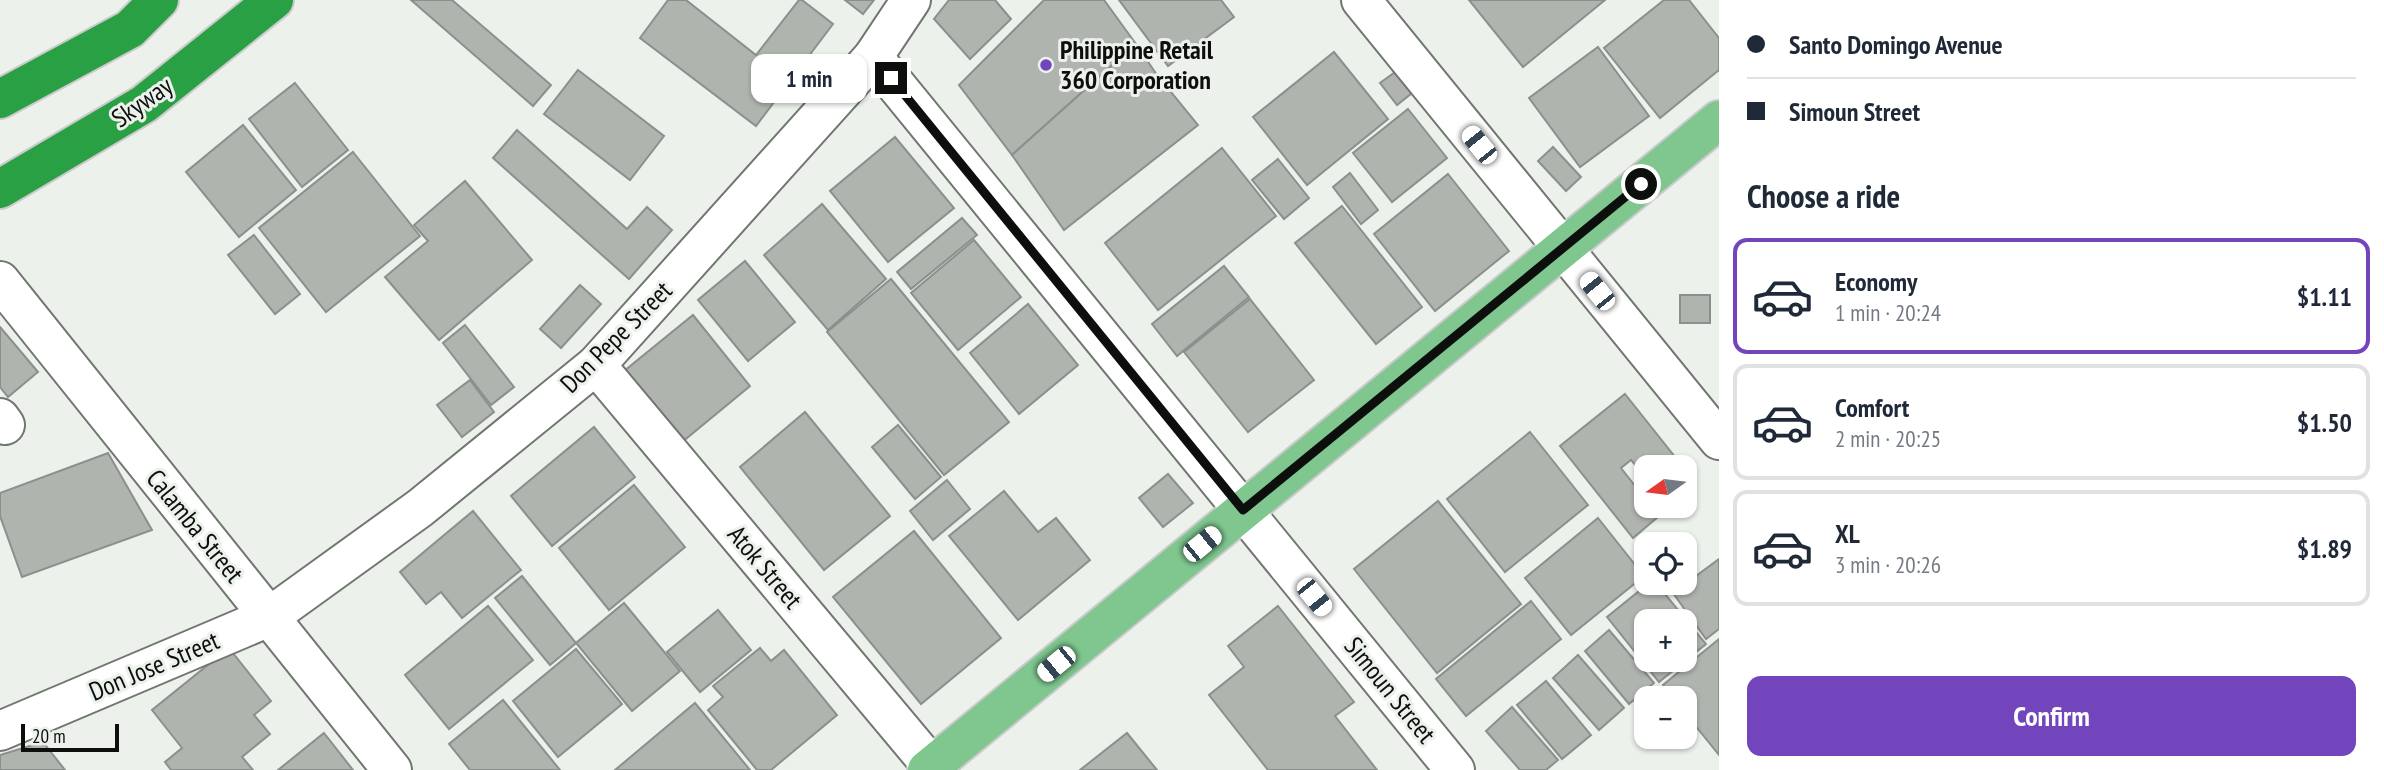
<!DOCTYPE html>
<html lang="en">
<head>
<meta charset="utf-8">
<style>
	:root { --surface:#fff; --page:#f6f6f7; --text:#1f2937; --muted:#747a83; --line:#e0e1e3; --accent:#7245bd }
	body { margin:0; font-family:"PT Sans Narrow",sans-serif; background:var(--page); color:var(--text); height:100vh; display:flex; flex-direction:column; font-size:26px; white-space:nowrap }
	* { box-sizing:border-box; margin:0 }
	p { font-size:23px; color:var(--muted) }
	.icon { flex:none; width:38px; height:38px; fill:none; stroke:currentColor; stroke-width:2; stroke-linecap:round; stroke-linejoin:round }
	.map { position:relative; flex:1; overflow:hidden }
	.sheet { display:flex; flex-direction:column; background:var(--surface); width:665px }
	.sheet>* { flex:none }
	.hud { display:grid; align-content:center; height:154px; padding:0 28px; background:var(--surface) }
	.needle { width:46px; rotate:256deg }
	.tools { position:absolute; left:1634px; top:455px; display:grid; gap:14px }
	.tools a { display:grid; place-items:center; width:63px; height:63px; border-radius:14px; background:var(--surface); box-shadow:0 2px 5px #0004; font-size:35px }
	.scale { position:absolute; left:21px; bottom:18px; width:98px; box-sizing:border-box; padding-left:7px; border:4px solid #0d0f0d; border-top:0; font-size:19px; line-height:24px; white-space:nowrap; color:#0d0f0d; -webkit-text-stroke:5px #ecf1ec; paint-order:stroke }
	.end { position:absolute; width:32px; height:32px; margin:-16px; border:9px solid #0d0f0d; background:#fff; box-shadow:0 0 0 4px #fff }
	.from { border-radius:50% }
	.bubble { position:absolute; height:49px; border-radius:14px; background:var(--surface); box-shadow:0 2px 5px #0004; font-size:23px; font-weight:800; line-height:49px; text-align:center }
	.car { position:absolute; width:21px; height:42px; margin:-21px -10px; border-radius:9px; box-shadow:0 0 5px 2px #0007; background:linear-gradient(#fff 24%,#345 0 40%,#fff 0 76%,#345 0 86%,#fff 0) }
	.hud b { display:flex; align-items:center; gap:24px; height:66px; font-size:26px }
	.hud b+b { border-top:2px solid var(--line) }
	.hud i { width:18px; height:18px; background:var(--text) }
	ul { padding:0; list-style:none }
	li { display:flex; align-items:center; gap:21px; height:116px; margin:0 14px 10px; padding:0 14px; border:4px solid var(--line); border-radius:14px }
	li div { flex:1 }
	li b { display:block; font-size:26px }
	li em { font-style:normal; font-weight:800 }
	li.current { border-color:var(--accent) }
	li>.icon { width:63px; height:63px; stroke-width:1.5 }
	h2 { padding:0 28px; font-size:32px; line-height:84px }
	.action { display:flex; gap:14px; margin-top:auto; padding:14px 28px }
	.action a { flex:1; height:80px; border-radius:14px; background:var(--accent); color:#fff; font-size:28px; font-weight:800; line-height:80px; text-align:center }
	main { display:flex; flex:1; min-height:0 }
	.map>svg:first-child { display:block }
	.building { fill:#afb4af; stroke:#8c908c; stroke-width:2; fill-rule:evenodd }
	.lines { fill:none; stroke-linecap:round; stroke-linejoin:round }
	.minor-casing { stroke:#717671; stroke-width:42 }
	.major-casing { stroke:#cacaca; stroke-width:42 }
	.highway-casing { stroke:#cacaca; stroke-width:42 }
	.minor { stroke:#fff; stroke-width:38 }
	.major { stroke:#7fc68f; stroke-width:38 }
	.highway { stroke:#2aa045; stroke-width:38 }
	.route { stroke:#0d0f0d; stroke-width:9 }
	.poi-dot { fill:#7245bd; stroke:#ecf1ec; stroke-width:2.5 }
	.labels { text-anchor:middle; stroke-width:6; stroke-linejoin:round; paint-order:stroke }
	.poi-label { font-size:26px; font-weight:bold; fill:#0d0f0d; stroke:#ecf1ec; text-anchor:start }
	.street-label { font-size:26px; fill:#0d0f0d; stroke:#ecf1ec }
</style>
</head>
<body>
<main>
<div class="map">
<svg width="1719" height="770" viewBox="0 0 1719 770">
	<rect width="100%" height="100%" fill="#ecf1ec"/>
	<g class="building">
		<path d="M411,0h41l99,85 -18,21z"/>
		<path d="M668,0h18l70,55 43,-55h3l31,24 -77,102 -116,-88z"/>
		<path d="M845,0h29l-11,14z"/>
		<path d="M949,0h46l16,19 -41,40 -36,-40z"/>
		<path d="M1044,0h60l32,44 -124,111 -53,-70z"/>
		<path d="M1119,0h102l13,17 -66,49z"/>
		<path d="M1469,0h136l-82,67z"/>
		<path d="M1664,0h25l30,38v32l-59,48 -56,-70z"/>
		<path d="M1136,44l21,31 41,50 -134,105 -52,-75z"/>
		<path d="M1598,47l51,69 -69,51 -51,-69z"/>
		<path d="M1334,52l54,67 -81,66 -54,-68z"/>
		<path d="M578,70l86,66 -34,44 -86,-66z"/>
		<path d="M1395,72l17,21 -15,12 -17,-22z"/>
		<path d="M295,83l53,67 -46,37 -53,-68z"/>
		<path d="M1408,109l39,49 -55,44 -39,-49z"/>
		<path d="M243,125l53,65 -57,47 -53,-65z"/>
		<path d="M517,130l110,99 20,-22 25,23 -43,49 -136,-121z"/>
		<path d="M895,137l59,71 -66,54 -58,-71z"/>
		<path d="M1553,147l28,30 -15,14 -28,-30z"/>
		<path d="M1222,148l54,68 -118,94 -53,-67z"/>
		<path d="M353,152l67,84 -94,76 -67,-84z"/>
		<path d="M1278,159l31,39 -25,21 -32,-39z"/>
		<path d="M1350,173l28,37 -17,14 -28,-37z"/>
		<path d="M1448,174l61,77 -74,60 -61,-77z"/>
		<path d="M465,181l67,79 -93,80 -54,-63 43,-36 -14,-16z"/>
		<path d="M822,204l64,75 -58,51 -64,-75z"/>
		<path d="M1342,206l80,101 -46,37 -81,-101z"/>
		<path d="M962,218l15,17 -66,54 -14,-17z"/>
		<path d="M254,235l46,59 -25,20 -47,-59z"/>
		<path d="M974,240l47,57 -63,53 -47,-57z"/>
		<path d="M745,261l50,61 -47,39 -50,-61z"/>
		<path d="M1224,266l25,31 -72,59 -25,-32z"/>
		<path d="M891,279l118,143 -65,53 -117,-143z"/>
		<path d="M580,285l21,19 -40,44 -21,-19z"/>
		<rect x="1680" y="295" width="30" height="28"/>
		<path d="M1250,299l64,81 -66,52 -64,-80z"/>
		<path d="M1028,304l50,61 -59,49 -49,-61z"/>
		<path d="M693,315l57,71 -74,61 -58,-71z"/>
		<path d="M465,325l49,62 -23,18 -48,-62z"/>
		<path d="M0,327l38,45 -30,25 -8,-10z"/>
		<path d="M470,380l24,32 -32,25 -25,-32z"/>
		<path d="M1625,394l58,73h-36v13l-16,-20 -10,8 26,33v5h4l8,10 -26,22 -73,-92z"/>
		<path d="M805,412l85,104 -66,54 -84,-103z"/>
		<path d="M898,425l43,52 -26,22 -43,-52z"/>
		<path d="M594,427l41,50 -83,69 -41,-50z"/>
		<path d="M1530,432l58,73 -83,67 -58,-73z"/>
		<path d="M108,453l44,77 -130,47 -22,-61v-23z"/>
		<path d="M1168,474l25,29 -30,24 -24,-29z"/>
		<path d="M947,480l23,29 -37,31 -23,-29z"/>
		<path d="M634,485l51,62 -76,63 -50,-62z"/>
		<path d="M1004,491l34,41 18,-14 34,42 -72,60 -69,-84z"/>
		<path d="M1438,501l83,103 -84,69 -83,-104z"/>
		<path d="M473,511l48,59 -59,48 -21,-26 -15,12 -26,-32z"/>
		<path d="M1598,518l46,58 -73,59 -46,-57z"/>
		<path d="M914,531l87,107 -80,66 -88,-107z"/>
		<path d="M1719,559v70l-13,10 -33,-46z"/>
		<path d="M522,576l54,67 -26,22 -55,-67z"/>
		<path d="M1649,583h7l50,61 -47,38 -52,-65zM1647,621h38v39h-38z"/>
		<path d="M1531,601l30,38 -95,77 -30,-37z"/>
		<path d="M624,603l56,68 -48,40 -56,-68z"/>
		<path d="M488,606l45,54 -84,69 -44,-54z"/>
		<path d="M1278,606l76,96 -19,14 42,54h-109l-59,-75 35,-28 -16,-21z"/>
		<path d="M718,610l33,40 -51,42 -33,-40z"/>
		<path d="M1609,630l45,53 -25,21 -44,-53z"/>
		<path d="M1719,639v116l-34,-42v-15h-11l-11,-13z"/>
		<path d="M229,648l42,53 -17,14 16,19 -28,23 11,13h-82l-6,-8 17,-14 -30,-38z"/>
		<path d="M760,648l11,13 13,-11 53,65 -66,55h-14l-49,-60 15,-13 -10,-11z"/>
		<path d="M576,649l46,55 -64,53 -45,-56z"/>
		<path d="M1578,655l46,53 -25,22 -46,-52z"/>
		<path d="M1546,681l45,54 -29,24 -45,-54z"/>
		<path d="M503,700l57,70h-90l-21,-26z"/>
		<path d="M695,703l55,67h-135z"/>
		<path d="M1512,707l46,53 -12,10h-26l-34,-39z"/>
		<path d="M324,733l29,37h-75z"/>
		<path d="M1127,733l30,37h-77z"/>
		<path d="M43,742l22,28h-65v-15z"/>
	</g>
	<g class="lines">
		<g class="minor-casing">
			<g id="minor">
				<path d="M1361,0l358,440"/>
				<path d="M873,57l582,713"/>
				<path d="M0,281l392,489"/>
				<path d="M596,365l339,405"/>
				<path d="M0,418l5,7"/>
				<path d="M0,731l269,-114 151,-109 176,-143 277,-308 38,-57"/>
			</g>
		</g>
		<g class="major-casing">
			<path id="major" d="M927,770l792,-650"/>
		</g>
		<g class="highway-casing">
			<g id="highway">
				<path d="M0,99l130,-70 29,-29"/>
				<path d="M0,189l144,-85 130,-104"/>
			</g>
		</g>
		<use href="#minor" class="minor"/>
		<use href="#major" class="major"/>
		<use href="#highway" class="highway"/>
	</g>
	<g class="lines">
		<path class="route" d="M891,78l352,432 398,-326"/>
	</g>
	<circle class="poi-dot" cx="1046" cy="65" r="7"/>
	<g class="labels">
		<g class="poi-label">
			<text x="1060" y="59">Philippine Retail<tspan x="1060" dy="30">360 Corporation</tspan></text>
		</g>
		<g class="street-label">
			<text transform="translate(142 102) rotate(-35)" y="9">Skyway</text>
			<text transform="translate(616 337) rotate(-45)" y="9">Don Pepe Street</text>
			<text transform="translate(195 526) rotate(51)" y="9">Calamba Street</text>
			<text transform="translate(765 567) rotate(50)" y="9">Atok Street</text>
			<text transform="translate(154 666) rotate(-23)" y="9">Don Jose Street</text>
			<text transform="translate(1390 690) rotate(51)" y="9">Simoun Street</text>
		</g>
	</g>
</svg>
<div class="tools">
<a><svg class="needle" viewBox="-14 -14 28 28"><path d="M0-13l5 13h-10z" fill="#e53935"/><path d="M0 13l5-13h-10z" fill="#747a83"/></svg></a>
<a><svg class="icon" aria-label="locate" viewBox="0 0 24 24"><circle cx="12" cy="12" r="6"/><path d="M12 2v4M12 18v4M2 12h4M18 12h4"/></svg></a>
<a>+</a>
<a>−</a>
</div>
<div class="scale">20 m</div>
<i class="end from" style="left:1641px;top:184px"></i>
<i class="end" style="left:891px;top:78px"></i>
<div class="bubble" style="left:751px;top:54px;width:116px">1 min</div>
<i class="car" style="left:1479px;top:145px;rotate:321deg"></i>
<i class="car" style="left:1597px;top:291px;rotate:321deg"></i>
<i class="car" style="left:1202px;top:544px;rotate:51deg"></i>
<i class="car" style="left:1314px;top:597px;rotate:141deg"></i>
<i class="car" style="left:1056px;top:664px;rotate:231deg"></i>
</div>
<section class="sheet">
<div class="hud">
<b><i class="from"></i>Santo Domingo Avenue</b>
<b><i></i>Simoun Street</b>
</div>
<h2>Choose a ride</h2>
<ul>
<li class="current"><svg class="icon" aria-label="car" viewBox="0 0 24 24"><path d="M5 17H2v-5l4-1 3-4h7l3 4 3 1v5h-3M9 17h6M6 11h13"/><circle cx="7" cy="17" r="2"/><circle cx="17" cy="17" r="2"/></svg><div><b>Economy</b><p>1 min · 20:24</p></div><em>$1.11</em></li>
<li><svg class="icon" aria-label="car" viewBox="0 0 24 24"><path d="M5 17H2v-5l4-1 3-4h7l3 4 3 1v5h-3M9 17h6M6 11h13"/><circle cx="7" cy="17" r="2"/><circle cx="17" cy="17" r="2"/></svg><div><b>Comfort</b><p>2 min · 20:25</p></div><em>$1.50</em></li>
<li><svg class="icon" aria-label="car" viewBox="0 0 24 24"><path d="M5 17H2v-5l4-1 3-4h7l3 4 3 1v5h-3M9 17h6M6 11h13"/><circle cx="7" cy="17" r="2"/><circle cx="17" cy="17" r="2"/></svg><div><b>XL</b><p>3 min · 20:26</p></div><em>$1.89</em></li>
</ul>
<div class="action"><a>Confirm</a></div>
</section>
</main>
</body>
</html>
